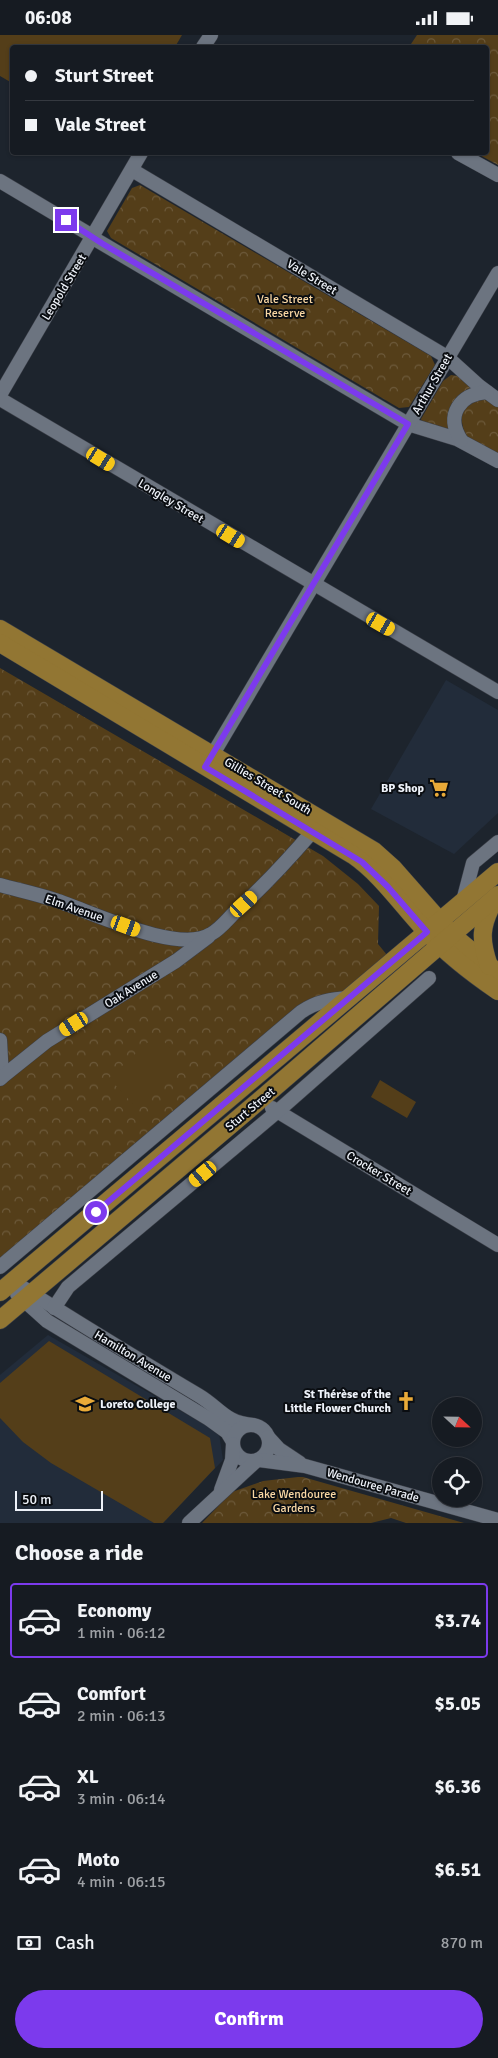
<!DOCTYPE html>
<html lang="en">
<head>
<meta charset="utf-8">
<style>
	:root { --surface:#161b22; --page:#23282f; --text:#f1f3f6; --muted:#9ea1a5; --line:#353940; --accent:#7c3aed }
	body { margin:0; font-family:Signika,sans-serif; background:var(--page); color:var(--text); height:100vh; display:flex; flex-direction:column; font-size:19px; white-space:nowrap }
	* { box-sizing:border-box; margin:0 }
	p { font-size:16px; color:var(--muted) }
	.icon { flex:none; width:28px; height:28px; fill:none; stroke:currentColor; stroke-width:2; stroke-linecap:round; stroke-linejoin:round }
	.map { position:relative; height:1488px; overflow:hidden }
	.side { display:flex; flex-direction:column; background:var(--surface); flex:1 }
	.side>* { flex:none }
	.hud { position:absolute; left:10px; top:10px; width:479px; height:110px; border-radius:5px; box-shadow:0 1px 4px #0004,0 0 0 1px var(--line); display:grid; align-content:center; height:110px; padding:0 15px; background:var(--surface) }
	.needle { width:32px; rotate:112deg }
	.buttons { position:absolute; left:432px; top:1362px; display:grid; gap:10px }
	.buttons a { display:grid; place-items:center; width:50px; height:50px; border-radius:50%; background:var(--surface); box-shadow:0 1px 4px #0004,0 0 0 1px var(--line); font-size:25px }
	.scale { position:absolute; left:15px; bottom:12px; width:88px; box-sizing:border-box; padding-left:5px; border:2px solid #eef2f9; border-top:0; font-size:14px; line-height:18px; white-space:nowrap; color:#eef2f9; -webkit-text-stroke:4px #0a0d11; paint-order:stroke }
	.end { position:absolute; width:22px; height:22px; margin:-11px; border:6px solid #7c3aed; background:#fff; box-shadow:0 0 0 2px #fff }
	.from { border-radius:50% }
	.car { position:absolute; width:15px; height:30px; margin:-15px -8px; border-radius:6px; box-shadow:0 0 4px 1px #0007; background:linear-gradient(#f5c518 24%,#345 0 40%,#f5c518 0 76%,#345 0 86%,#f5c518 0) }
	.hud b { display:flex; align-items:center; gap:18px; height:48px; font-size:19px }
	.hud b+b { border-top:1px solid var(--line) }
	.hud i { width:12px; height:12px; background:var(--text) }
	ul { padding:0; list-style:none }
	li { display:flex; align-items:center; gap:15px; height:75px; margin:0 10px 8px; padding:0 5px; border:2px solid transparent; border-radius:5px }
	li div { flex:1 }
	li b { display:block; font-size:19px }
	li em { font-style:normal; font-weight:800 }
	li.current { border-color:var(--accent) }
	li>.icon { width:45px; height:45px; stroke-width:1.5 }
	h2 { padding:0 15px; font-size:22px; line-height:60px }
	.pay { display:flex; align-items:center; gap:12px; height:55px; padding:0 15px; font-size:19px }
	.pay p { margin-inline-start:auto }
	.action { display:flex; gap:10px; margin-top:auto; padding:10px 15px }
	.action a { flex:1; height:58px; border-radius:30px; background:var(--accent); color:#fff; font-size:20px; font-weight:800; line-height:58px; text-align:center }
	.status { display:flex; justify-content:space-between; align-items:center; height:35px; padding:0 25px; background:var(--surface); direction:ltr }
	.status svg { height:14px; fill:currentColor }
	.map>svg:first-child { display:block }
	.built { fill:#222c3a }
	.park { fill:url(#park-crowns) }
	.pitch { fill:#543e19 }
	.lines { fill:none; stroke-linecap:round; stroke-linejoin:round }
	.minor-casing { stroke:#3b3f47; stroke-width:15 }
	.major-casing { stroke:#3b3f47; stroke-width:19 }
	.minor { stroke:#6c7480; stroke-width:14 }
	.major { stroke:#927633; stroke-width:18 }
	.route { stroke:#7c3aed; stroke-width:6 }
	.labels { text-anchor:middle; stroke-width:4; stroke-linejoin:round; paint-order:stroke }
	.street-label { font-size:12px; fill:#eef2f9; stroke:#0a0d11 }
	.park-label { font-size:12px; fill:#fad8a4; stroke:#0a0d11 }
	.poi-label { font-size:12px; font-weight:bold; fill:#eef2f9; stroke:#0a0d11; text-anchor:end }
</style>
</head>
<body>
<div class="status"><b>06:08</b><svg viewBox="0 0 49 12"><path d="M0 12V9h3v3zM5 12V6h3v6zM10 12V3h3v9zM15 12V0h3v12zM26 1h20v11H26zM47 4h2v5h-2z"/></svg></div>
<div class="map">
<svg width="498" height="1488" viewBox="0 0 498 1488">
	<defs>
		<pattern id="park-crowns" width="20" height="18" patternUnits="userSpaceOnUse" patternTransform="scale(1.25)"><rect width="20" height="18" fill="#543e19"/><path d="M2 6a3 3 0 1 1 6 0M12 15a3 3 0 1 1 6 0" fill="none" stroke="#6d5a3b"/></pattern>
	</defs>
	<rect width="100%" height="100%" fill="#1d242d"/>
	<g class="built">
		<path d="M446,645l52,30v103l-44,41 -83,-45z"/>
		<path d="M48,1300l171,98 4,27 -60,63h-163v-148z"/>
	</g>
	<g class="park">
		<path d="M417,0h81v130l-22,-12h10v-106h-77z"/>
		<path d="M140,150l291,171 4,9 -26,42 -10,1 -288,-170 -4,-7 25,-43z"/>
		<path d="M451,340l7,1 16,12 -25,42 -27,-8 -1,-3 22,-38z"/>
		<path d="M482,364l16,5v52l-33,-21c-6,-21 -6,-30 17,-36z"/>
		<path d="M0,633l323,188 35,28 21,22 -1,38 9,11 -45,37 -20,3 -322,268z"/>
		<path d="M298,1442h5l161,46h-58l-15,-5 -20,5h-169l30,-31 31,-11z"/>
	</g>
	<g class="pitch">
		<path d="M0,0h182l-7,12h-163v36l-12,-7z"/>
		<path d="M157,999l24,26 -48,44 -24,-26z"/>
		<path d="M380,1045l36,22 -9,16 -36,-21z"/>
		<path d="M49,1306l161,97 5,30 -52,55h-9l-103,-60 -28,-21 -23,-24v-35z"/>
	</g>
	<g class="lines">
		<g class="minor-casing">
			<g id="minor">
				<path d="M203,12l8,-12"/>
				<path d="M458,118l40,22"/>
				<path d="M132,135l315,187 32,29 19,14"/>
				<path d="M0,146l94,56"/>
				<path d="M93,203l315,186 49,15 41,22"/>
				<path d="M0,360l141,-242"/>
				<path d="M0,364l498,293"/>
				<path d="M461,405c-16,-25 -1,-46 26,-48"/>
				<path d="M213,719l285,-481"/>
				<path d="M0,850c18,5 37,9 55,15 35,11 123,55 156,34 9,-5 16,-14 23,-21 28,-25 54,-53 79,-82"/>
				<path d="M463,866l10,-38 25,-21"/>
				<path d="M0,1005l2,37 -2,2"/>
				<path d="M2,1042l45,-36 129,-80 32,-24"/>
				<path d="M272,1073l226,137"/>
				<path d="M0,1232l301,-255c16,-11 31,-13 49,-14"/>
				<path d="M13,1246c61,40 123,77 185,114 22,13 27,28 55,30"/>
				<path d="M17,1259l30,27 162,98 18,13 6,10"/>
				<path d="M54,1273l14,-21 210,-176 151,-133"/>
				<circle cx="251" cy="1408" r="18"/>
				<path d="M268,1402l11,12 21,14"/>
				<path d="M259,1425l46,6 193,54"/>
				<path d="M221,1455l11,-30 1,-16"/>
				<path d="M189,1488l67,-62"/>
			</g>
		</g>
		<g class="major-casing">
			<g id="major">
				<path d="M0,594l374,222 19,17 59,67 46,38"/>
				<path d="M0,608l353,212c30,21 49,51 74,77 21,23 46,42 71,59"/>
				<path d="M489,931c-9,-26 -9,-40 5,-65"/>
				<path d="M0,1257l498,-420"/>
				<path d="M0,1285l260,-220 238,-205"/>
			</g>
		</g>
		<use href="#minor" class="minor"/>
		<use href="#major" class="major"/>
	</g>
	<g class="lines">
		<path class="route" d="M66,185l37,24 305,180 -203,343 157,95 26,25 39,45 -331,280"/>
	</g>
	<defs>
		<g id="supermarket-bare" transform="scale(1.5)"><path d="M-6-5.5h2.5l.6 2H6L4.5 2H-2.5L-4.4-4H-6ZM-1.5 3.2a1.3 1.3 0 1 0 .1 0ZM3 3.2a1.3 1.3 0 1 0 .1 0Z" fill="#e9aa38" stroke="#0a0d11" stroke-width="2.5" paint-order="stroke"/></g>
		<g id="church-bare" transform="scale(1.5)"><path d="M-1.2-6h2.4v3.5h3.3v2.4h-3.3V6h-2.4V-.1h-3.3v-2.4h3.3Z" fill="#e9aa38" stroke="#0a0d11" stroke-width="2.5" paint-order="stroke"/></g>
		<g id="school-bare" transform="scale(1.5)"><path d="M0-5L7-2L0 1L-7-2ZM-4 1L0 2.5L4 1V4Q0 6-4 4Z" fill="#e9aa38" stroke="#0a0d11" stroke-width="2.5" paint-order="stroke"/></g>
	</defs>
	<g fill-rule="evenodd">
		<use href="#supermarket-bare" x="439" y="753"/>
		<use href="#church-bare" x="406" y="1366"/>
		<use href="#school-bare" x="85" y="1369"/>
	</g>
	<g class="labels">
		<g class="street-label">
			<text transform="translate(312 242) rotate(31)" y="4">Vale Street</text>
			<text transform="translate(64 252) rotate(-59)" y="4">Leopold Street</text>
			<text transform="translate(432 349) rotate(-60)" y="4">Arthur Street</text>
			<text transform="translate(171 466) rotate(31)" y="4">Longley Street</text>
			<text transform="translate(268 751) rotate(31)" y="4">Gillies Street South</text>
			<text transform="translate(74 873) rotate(19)" y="4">Elm Avenue</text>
			<text transform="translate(131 954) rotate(-32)" y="4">Oak Avenue</text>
			<text transform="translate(250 1074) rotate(-40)" y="4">Sturt Street</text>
			<text transform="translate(379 1138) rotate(31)" y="4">Crocker Street</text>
			<text transform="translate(133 1321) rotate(31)" y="4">Hamilton Avenue</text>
			<text transform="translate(373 1450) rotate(16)" y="4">Wendouree Parade</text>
		</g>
		<g class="park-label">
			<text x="285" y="268">Vale Street<tspan x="285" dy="14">Reserve</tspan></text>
			<text x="294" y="1463">Lake Wendouree<tspan x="294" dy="14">Gardens</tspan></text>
		</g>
		<g class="poi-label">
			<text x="424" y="757">BP Shop</text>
			<text x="391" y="1363">St Thérèse of the<tspan x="391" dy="14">Little Flower Church</tspan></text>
			<text x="100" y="1373" text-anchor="start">Loreto College</text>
		</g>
	</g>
</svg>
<div class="buttons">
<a><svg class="needle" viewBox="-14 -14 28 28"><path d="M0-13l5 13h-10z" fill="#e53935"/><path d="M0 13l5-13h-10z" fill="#9ea1a5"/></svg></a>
<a><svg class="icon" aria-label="locate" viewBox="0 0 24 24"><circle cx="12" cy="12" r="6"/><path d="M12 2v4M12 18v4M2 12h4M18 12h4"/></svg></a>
</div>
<div class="scale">50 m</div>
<i class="end from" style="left:96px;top:1177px"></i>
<i class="end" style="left:66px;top:185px"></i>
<i class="car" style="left:101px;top:424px;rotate:121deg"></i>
<i class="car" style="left:231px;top:501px;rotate:121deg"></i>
<i class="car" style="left:381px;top:589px;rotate:120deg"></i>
<i class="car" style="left:244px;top:869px;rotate:48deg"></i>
<i class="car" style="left:126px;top:891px;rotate:110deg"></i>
<i class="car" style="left:74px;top:989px;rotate:238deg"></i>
<i class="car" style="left:203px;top:1139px;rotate:230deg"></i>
<div class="hud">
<b><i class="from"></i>Sturt Street</b>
<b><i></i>Vale Street</b>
</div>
</div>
<section class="side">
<h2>Choose a ride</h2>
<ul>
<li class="current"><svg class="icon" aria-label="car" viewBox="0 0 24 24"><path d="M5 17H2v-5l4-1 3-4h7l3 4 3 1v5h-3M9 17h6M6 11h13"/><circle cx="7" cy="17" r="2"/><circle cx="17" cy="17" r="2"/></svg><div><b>Economy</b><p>1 min · 06:12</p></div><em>$3.74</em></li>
<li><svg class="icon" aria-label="car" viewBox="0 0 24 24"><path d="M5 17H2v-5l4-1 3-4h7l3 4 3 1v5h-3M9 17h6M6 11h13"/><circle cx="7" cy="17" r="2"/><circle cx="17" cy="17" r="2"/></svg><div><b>Comfort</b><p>2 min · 06:13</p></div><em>$5.05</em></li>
<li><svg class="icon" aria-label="car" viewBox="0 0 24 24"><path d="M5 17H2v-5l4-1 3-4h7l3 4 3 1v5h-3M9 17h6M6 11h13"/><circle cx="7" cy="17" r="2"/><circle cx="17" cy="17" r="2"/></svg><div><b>XL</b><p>3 min · 06:14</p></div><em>$6.36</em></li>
<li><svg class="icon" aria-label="car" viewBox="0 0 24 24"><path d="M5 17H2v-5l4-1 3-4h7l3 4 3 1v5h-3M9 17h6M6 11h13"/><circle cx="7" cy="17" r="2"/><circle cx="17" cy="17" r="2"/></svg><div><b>Moto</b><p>4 min · 06:15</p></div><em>$6.51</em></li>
</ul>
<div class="pay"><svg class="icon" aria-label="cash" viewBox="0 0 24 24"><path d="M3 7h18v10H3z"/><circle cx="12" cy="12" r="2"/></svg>Cash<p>870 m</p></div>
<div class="action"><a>Confirm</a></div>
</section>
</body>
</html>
